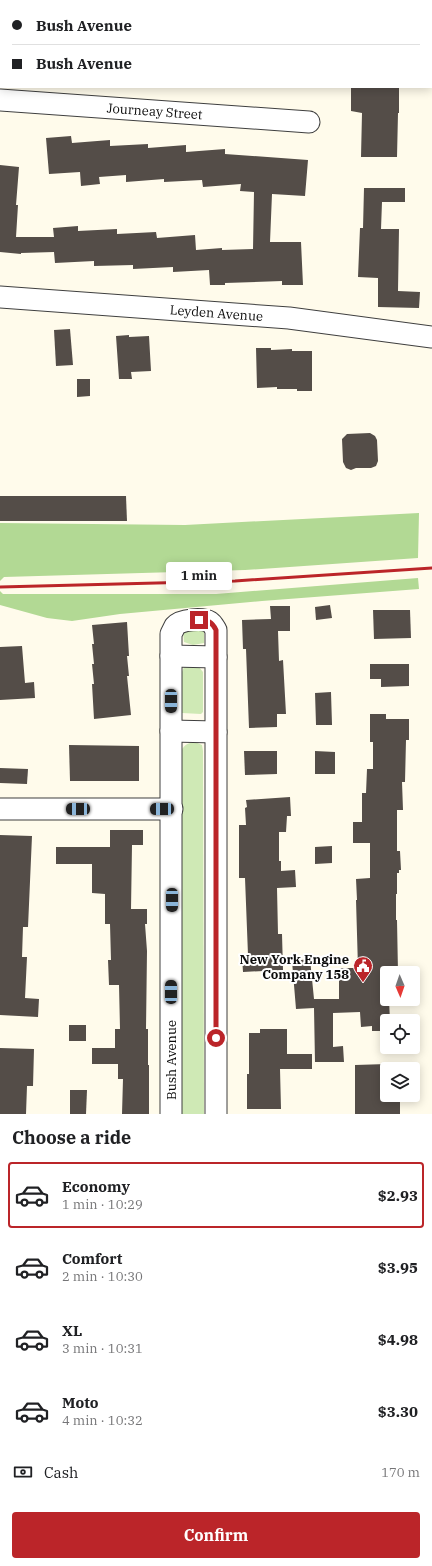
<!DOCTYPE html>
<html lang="en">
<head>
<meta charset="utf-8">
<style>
	:root { --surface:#fff; --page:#f2f2f2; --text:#202124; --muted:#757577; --line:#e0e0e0; --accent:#bb2529 }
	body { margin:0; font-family:"IBM Plex Serif",serif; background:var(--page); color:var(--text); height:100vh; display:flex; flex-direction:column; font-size:15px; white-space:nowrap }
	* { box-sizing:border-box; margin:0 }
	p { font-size:13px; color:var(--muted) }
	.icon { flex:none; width:22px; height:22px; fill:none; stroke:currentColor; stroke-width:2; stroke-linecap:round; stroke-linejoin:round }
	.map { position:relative; height:1114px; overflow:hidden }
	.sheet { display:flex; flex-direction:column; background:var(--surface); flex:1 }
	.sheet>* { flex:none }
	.top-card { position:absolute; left:0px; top:0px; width:432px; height:88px; box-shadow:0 2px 10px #0003; display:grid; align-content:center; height:88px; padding:0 12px; background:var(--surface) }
	.needle { width:26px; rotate:178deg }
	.tools { position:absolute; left:380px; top:966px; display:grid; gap:8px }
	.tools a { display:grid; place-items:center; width:40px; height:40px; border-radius:4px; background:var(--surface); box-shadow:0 2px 10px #0003; font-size:20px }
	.end { position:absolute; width:18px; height:18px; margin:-9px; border:5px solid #bb2529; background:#fff; box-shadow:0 0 0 2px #fff }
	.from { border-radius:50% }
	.bubble { position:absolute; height:28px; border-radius:4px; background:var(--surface); box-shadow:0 2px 10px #0003; font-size:13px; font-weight:700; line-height:28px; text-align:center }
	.car { position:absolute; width:12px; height:24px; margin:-12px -6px; border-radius:5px; box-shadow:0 0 3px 1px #0007; background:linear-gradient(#222 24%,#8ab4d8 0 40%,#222 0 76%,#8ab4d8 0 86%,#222 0) }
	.top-card b { display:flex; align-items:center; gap:14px; height:38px; font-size:15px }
	.top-card b+b { border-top:1px solid var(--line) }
	.top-card i { width:10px; height:10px; background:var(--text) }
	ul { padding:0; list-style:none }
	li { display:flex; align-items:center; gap:12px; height:66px; margin:0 8px 6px; padding:0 4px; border:2px solid transparent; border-radius:4px }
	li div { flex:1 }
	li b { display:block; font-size:15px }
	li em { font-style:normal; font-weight:700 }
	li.selected { border-color:var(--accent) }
	li>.icon { width:36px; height:36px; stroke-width:1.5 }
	h2 { padding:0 12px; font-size:18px; line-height:48px }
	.pay { display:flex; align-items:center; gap:10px; height:44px; padding:0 12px; font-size:15px }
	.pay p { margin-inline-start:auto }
	.cta { display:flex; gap:8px; margin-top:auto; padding:8px 12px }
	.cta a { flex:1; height:46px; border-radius:4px; background:var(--accent); color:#fff; font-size:16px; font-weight:700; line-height:46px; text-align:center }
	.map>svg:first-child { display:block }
	.green { fill:#cfe9b5 }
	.forest { fill:#b2d994 }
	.building { fill:#544d48 }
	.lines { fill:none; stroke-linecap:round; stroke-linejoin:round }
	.minor-casing { stroke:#3f3f3f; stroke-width:23 }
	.minor { stroke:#fff; stroke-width:21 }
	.rail { stroke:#bb2529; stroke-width:3 }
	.route { stroke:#bb2529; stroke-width:5 }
	.labels { text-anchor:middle; stroke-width:4; stroke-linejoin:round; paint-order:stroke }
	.street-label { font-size:13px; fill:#0c0c0c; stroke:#fff }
	.poi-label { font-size:13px; font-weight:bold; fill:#0c0c0c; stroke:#fff; text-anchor:end }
</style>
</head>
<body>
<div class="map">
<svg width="432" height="1114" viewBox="0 0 432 1114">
	<rect width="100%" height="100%" fill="#fffbeb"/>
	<g class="green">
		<path d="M187,627l17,3v13l-11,2 -9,-3 -1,-12z"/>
		<path d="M187,666l12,1 4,5v40l-2,2 -19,-1v-41l2,-5z"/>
		<path d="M195,742l7,3 1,6 1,363h-22l-2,-357c1,-9 5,-14 15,-15z"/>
	</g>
	<g class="forest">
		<path d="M419,513l-1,45 -173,12 -241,7 -4,4v-58l185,2z"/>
		<path d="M418,578l1,11 -157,12 -142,13 -48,7 -25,-3 -47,-13v-14l3,3h213z"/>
	</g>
	<g class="building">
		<path d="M351,87h48v26h-1l-1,44h-36l1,-44 -11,-2z"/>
		<path d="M71,136l1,7 38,-3v6l38,-2v4l38,-3v7l39,-3v5l83,6 -3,36 -33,-2 -2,48h31l2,43h-21v-4l-57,2v2h-15l-1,-15 -36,2v-5l-40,2v-4l-39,1v-5l-39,2 -1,-11 -33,1v1l-21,-2v-87l19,2 -3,38h2l-2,32h38l-1,-9 25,-2v5l39,-2v5l39,-2 1,6 38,-3 1,15 26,-2v2l31,-1 1,-57 -14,-1 1,-7 -38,3 -1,-7 -38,2v-3l-38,3v-7l-27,2 1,7 -19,2 -1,-14 -31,2 -3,-36z"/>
		<path d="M364,188h41v14h-23l-1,27h18l-1,62 22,1 -1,16 -41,-1v-29l-20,-1 2,-49h3z"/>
		<path d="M70,329l3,36 -17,1 -2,-36z"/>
		<path d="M129,335v2l20,-1 2,35 -20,1 1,7h-13l-3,-43z"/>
		<path d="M256,348h15v2l21,-1v2h20v40h-15v-2h-20v-2l-20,1z"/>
		<path d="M77,379h13v17l-13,1z"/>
		<path d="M370,433l5,3 2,4 1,21 -2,5 -5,2h-15l-5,2 -5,-2 -3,-6 -1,-23 5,-5z"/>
		<path d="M0,496h126l1,25h-127z"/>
		<path d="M330,605l2,13 -16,2 -1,-13z"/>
		<path d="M270,606h20v25h-12l1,30 4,-1 3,54h-9v13l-28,1 -3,-79h-3l-1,-29 29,-1z"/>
		<path d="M373,610h37l1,28 -37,1z"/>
		<path d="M127,622l2,34h-2l2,20h-2l4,39 -37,4 -2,-35h2l-2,-20h2l-2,-20h2l-2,-19z"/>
		<path d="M22,646l3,37 9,-1 1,16 -35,2v-53z"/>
		<path d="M370,664h39v22l-28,1v-8h-11z"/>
		<path d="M331,692l1,33h-16l-1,-32z"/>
		<path d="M370,714h16v5h23v21h-3l-1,42h-3l1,28h-6v41h3l1,19h-2v3h-2v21h-1v26h1l1,53h-11v26h2l1,22h-3v10h-15v-5l-11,1 -1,-15 -27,1v34l10,-1 1,16h-29l-1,-54 -18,1 -4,-48 18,-2 4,40h25v-31h19l-2,-68h1l-1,-21 14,-1v-35h-17v-21h9v-29h4l1,-24h6v-27h-3z"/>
		<path d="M69,745l70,1v35h-69z"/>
		<path d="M244,751h33v23l-32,1z"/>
		<path d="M315,751l20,1v22h-20z"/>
		<path d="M0,768l28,1 -1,15 -27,-1z"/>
		<path d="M290,797l1,19h-4l-1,16h-7v29h2v10l14,-1 1,17 -19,1 1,46h4l1,36 -40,2 -1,-16 6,-1 -3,-77h-6v-53h7l-1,-17 2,-1 -1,-7z"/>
		<path d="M110,830h33v15h-11l-1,64h16v15h-2l2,27 -1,78h2v36h1v49h-27l1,-35h-5v-15h-26v-16h23v-19h5l-1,-44h-10l-1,-25h3l-1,-36h-5v-30l-13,-1v-29h-36v-17h54z"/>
		<path d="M0,835l32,1 -4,91h-5l-1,30h5l-2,41 14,1 -1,18 -38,-2z"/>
		<path d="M332,846v17l-17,1v-17z"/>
		<rect x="69" y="1025" width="17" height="16"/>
		<path d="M260,1029h27v25h25v15h-32l1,40h-34v-35h2v-41h11z"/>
		<path d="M0,1048l34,1 -1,37h-6l-1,28h-26z"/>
		<path d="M387,1064v31h13v19h-45v-49z"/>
		<path d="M70,1090h17l-1,24h-16z"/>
	</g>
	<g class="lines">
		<g class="minor-casing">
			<g id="minor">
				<path id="s1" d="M0,100l309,22"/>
				<path id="s2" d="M0,297l289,21 143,19"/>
				<path d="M171,656l45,1"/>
				<path d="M171,731l45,1"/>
				<path d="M0,809h172"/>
				<path d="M171,1114v-480c1,-2 3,-6 4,-8 6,-7 28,-8 35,-4 3,2 4,5 6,8v484"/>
			</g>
		</g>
		<use href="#minor" class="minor"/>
		<path class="rail" d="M0,587l235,-6 197,-13"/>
	</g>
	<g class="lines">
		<path class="route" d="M199,620c9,0 13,2 17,10v408"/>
	</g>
	<defs>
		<g id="civic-pin" transform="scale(1)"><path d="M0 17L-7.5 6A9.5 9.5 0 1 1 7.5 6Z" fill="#bb2529" stroke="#fff"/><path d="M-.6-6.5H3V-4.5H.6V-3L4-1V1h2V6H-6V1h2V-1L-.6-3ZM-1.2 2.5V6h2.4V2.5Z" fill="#fff"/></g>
	</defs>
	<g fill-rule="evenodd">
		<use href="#civic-pin" x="363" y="966"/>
	</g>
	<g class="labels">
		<g class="street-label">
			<text dy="5" stroke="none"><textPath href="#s1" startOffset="155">Journeay Street</textPath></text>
			<text dy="5" stroke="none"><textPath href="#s2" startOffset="217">Leyden Avenue</textPath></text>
			<text transform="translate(171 1060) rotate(-90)" y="5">Bush Avenue</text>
		</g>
		<g class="poi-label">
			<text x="349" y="964">New York Engine<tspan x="349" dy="15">Company 158</tspan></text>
		</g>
	</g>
</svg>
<div class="tools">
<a><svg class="needle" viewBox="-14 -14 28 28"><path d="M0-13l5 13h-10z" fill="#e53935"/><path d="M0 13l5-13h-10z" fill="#757577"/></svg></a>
<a><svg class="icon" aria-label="locate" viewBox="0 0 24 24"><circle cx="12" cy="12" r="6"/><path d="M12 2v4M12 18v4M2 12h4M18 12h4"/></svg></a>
<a><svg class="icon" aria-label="layers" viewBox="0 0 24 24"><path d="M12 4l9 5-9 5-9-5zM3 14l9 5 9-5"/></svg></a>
</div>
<i class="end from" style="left:216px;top:1038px"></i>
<i class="end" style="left:199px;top:620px"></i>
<div class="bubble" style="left:166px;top:562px;width:66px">1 min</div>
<i class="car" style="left:171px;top:701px;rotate:180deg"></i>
<i class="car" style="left:78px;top:809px;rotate:270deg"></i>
<i class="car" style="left:162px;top:809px;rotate:269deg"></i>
<i class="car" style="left:172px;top:900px;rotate:180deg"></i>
<i class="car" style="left:171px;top:992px;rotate:0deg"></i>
<div class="top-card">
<b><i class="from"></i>Bush Avenue</b>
<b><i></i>Bush Avenue</b>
</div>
</div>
<section class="sheet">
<h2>Choose a ride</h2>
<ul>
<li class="selected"><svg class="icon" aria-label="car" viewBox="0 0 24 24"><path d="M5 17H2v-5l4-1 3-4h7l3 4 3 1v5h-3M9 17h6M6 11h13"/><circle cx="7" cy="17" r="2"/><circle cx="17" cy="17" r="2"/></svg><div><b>Economy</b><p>1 min · 10:29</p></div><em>$2.93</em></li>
<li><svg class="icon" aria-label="car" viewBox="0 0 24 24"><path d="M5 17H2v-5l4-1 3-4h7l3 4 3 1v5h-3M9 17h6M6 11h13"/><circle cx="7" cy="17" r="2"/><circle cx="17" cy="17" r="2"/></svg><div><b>Comfort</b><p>2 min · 10:30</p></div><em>$3.95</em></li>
<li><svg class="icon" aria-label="car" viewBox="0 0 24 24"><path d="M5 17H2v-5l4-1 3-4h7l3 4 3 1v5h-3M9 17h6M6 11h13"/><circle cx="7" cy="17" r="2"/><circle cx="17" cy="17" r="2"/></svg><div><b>XL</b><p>3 min · 10:31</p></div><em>$4.98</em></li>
<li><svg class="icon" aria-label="car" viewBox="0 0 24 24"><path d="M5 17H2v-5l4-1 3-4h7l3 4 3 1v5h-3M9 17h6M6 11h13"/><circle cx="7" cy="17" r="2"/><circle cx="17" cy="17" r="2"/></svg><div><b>Moto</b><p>4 min · 10:32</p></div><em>$3.30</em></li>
</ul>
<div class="pay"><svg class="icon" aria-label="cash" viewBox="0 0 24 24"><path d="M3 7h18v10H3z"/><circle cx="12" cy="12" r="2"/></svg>Cash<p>170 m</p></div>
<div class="cta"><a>Confirm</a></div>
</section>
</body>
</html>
